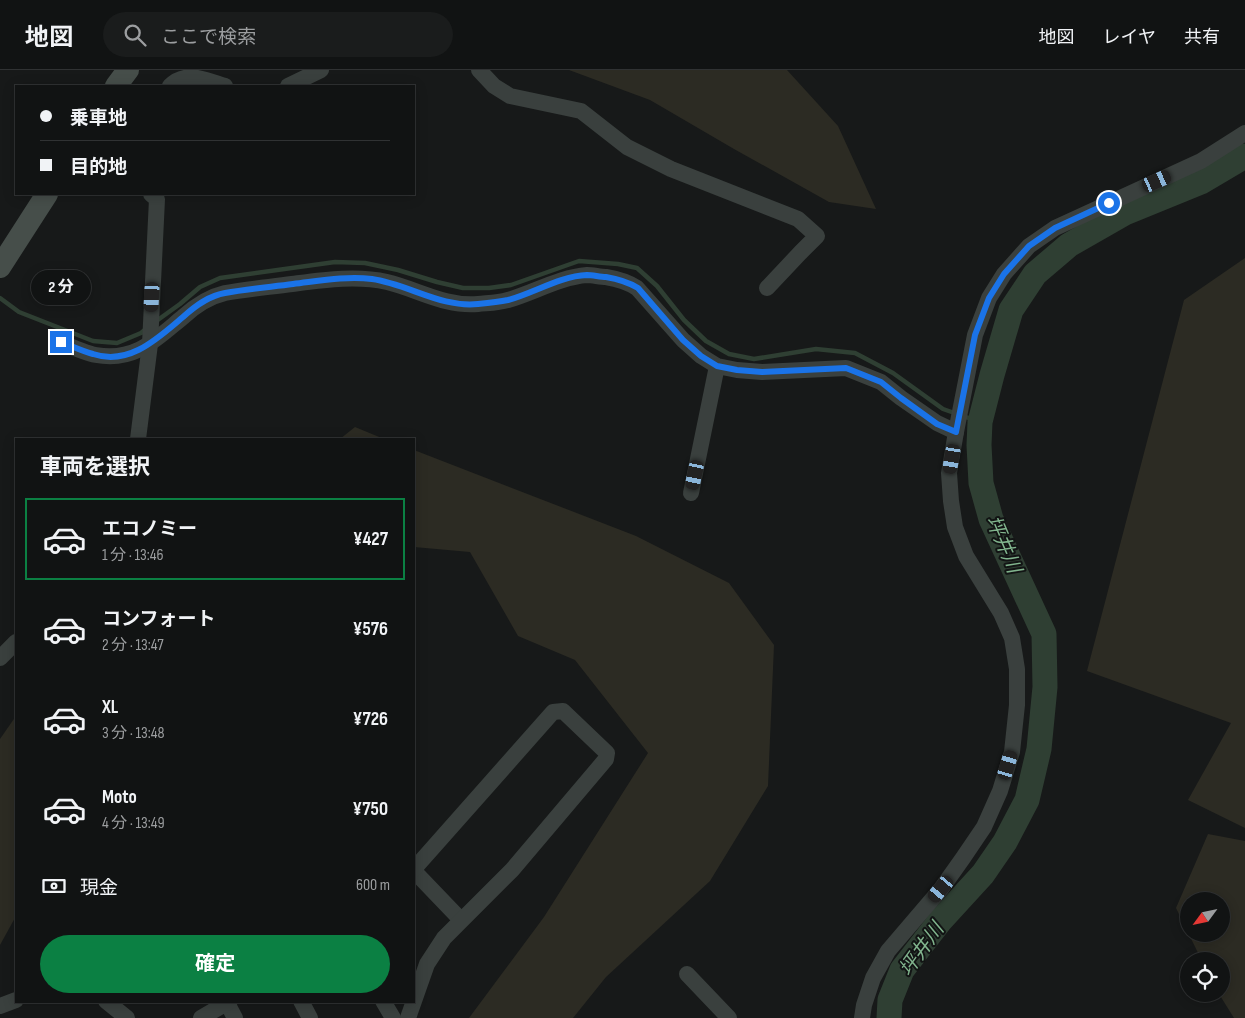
<!DOCTYPE html>
<html lang="ja">
<head>
<meta charset="utf-8">
<style>
	:root { --surface:#111313; --page:#1a1c1c; --text:#f1f3f6; --muted:#9c9ea0; --line:#303233; --accent:#0b8043 }
	body { margin:0; font-family:"Sofia Sans Condensed","Noto Sans JP",sans-serif; background:var(--page); color:var(--text); height:100vh; display:flex; flex-direction:column; font-size:19px; white-space:nowrap }
	* { box-sizing:border-box; margin:0 }
	p { font-size:16px; color:var(--muted) }
	.icon { flex:none; width:28px; height:28px; fill:none; stroke:currentColor; stroke-width:2; stroke-linecap:round; stroke-linejoin:round }
	.map { position:relative; flex:1; overflow:hidden }
	.side { position:absolute; left:15px; top:368px; width:400px; height:565px; display:flex; flex-direction:column; background:var(--surface); border-radius:0px; box-shadow:0 2px 12px #0003,0 0 0 1px var(--line) }
	.side>* { flex:none }
	.hud { position:absolute; left:15px; top:15px; width:400px; height:110px; border-radius:0px; box-shadow:0 2px 12px #0003,0 0 0 1px var(--line); display:grid; align-content:center; height:110px; padding:0 25px; background:var(--surface) }
	.needle { width:32px; rotate:237deg }
	.buttons { position:absolute; left:1180px; top:822px; display:grid; gap:10px }
	.buttons a { display:grid; place-items:center; width:50px; height:50px; border-radius:50%; background:var(--surface); box-shadow:0 2px 12px #0003,0 0 0 1px var(--line); font-size:25px }
	.end { position:absolute; width:22px; height:22px; margin:-11px; border:6px solid #1a73e8; background:#fff; box-shadow:0 0 0 2px #fff }
	.from { border-radius:50% }
	.bubble { position:absolute; height:35px; border-radius:18px; background:var(--surface); box-shadow:0 2px 12px #0003,0 0 0 1px var(--line); font-size:16px; font-weight:700; line-height:35px; text-align:center }
	.car { position:absolute; width:15px; height:30px; margin:-15px -8px; border-radius:6px; box-shadow:0 0 4px 1px #0007; background:linear-gradient(#222 24%,#8ab4d8 0 40%,#222 0 76%,#8ab4d8 0 86%,#222 0) }
	.hud b { display:flex; align-items:center; gap:18px; height:48px; font-size:19px }
	.hud b+b { border-top:1px solid var(--line) }
	.hud i { width:12px; height:12px; background:var(--text) }
	ul { padding:0; list-style:none }
	li { display:flex; align-items:center; gap:15px; height:82px; margin:0 10px 8px; padding:0 15px; border:2px solid transparent; border-radius:0px }
	li div { flex:1 }
	li b { display:block; font-size:19px }
	li em { font-style:normal; font-weight:700 }
	li.current { border-color:var(--accent) }
	li>.icon { width:45px; height:45px; stroke-width:1.5 }
	h2 { padding:0 25px; font-size:22px; line-height:60px }
	.pay { display:flex; align-items:center; gap:12px; height:55px; padding:0 25px; font-size:19px }
	.pay p { margin-inline-start:auto }
	.cta { display:flex; gap:10px; margin-top:auto; padding:10px 25px }
	.cta a { flex:1; height:58px; border-radius:30px; background:var(--accent); color:#fff; font-size:20px; font-weight:700; line-height:58px; text-align:center }
	header { display:flex; align-items:center; gap:30px; box-sizing:border-box; height:70px; padding:0 25px; background:var(--surface); border-bottom:1px solid var(--line) }
	header strong { font-size:24px }
	nav { display:flex; gap:28px; margin-inline-start:auto; font-size:18px }
	.search { width:350px; height:45px; background:var(--page); display:flex; align-items:center; gap:12px; box-sizing:border-box; padding:0 18px; border-radius:28px; color:var(--muted); font-size:19px }
	.map>svg:first-child { display:block }
	.green { fill:#2c2b23; fill-rule:evenodd }
	.lines { fill:none; stroke-linecap:round; stroke-linejoin:round }
	.stream { stroke:#2f3f33; stroke-width:4.5 }
	.river { stroke:#2f3f33; stroke-width:25 }
	.street { stroke:#3a403e; stroke-width:16 }
	.secondary { stroke:#464e4a; stroke-width:22 }
	.route { stroke:#1a73e8; stroke-width:6 }
	.labels { text-anchor:middle; stroke-width:4; stroke-linejoin:round; paint-order:stroke }
	.water-label { font-size:20px; font-style:italic; fill:#81b48d; stroke:#121414 }
</style>
</head>
<body>
<header>
<strong>地図</strong>
<div class="search"><svg class="icon" aria-label="search" viewBox="0 0 24 24"><circle cx="10" cy="10" r="6"/><path d="M15 15l6 6"/></svg>ここで検索</div>
<nav><a>地図</a><a>レイヤ</a><a>共有</a></nav>
</header>
<div class="map">
<svg width="1245" height="948" viewBox="0 0 1245 948">
	<rect width="100%" height="100%" fill="#171919"/>
	<g class="green">
		<path d="M569,0h218l51,56 38,83 -47,-7 -95,-53 -84,-49z"/>
		<path d="M1245,188v570l-57,-28 43,-77 -144,-52 97,-371z"/>
		<path d="M355,357l29,12h-44z"/>
		<path d="M414,380l222,86 93,47 45,62 -6,141 -58,95 -104,96 -33,41h-104l75,-101 104,-164 -73,-93 -57,-24 -48,-84 -56,-5z"/>
		<path d="M16,646v200l-16,29v-206z"/>
		<path d="M1208,764l37,7v177h-11l-15,-24h2v-33h-19l-26,-53zM1221,831v33h-32v-33z"/>
	</g>
	<g class="lines">
		<g class="stream">
			<path d="M0,228l19,14 74,29 24,2 24,-10 6,-5"/>
			<path d="M155,252l25,-18 20,-17 20,-9 115,-16 30,1 33,7 39,12 26,6h26l22,-3 68,-24 39,3 19,4 20,18 27,34 22,21 23,13 25,5 62,-10 39,4 38,20 50,36 37,13"/>
		</g>
		<path class="river" d="M889,948l1,-18 12,-30 38,-49 43,-47 22,-32 22,-42 12,-51 6,-62 -1,-53 -53,-115 -10,-36 -2,-38 1,-23 12,-47 19,-65 24,-36 34,-29 56,-32 76,-31 44,-26"/>
		<g class="street">
			<path d="M479,0l15,16 16,10 71,15 46,36 44,22 127,50 19,17 -17,17 -33,35"/>
			<path d="M170,16c16,-16 36,-6 55,0"/>
			<path d="M288,16l33,-16"/>
			<path d="M61,272c11,5 24,11 35,13 39,7 59,-15 87,-38 12,-11 25,-20 42,-24 22,-4 45,-6 67,-9 31,-4 64,-9 95,-2 30,7 58,25 91,22 9,-1 20,-1 30,-4 25,-7 52,-23 79,-25 6,0 13,2 19,2 12,2 22,5 31,11l46,52 18,16 16,10 20,4 25,2 84,-4 35,14 20,16 36,25 19,9"/>
			<path d="M138,369l12,-95 7,-145 -6,-5"/>
			<path d="M691,423l26,-127"/>
			<path d="M0,588l16,-16"/>
			<path d="M414,801l47,49"/>
			<path d="M687,904l42,44"/>
			<path d="M106,931l21,17"/>
			<path d="M301,931l9,17"/>
			<path d="M383,931l10,17"/>
			<path d="M227,933l8,15"/>
			<path d="M0,936l16,-6"/>
			<path d="M201,948l29,-17"/>
			<path d="M408,948l19,-54 17,-26 68,-68 94,-111 1,-6 -44,-42 -10,1 -139,157"/>
			<path d="M862,948l2,-13 9,-27 15,-27 53,-62 22,-31 21,-31 16,-36 12,-39 5,-47v-36l-5,-31 -11,-25 -35,-57 -11,-29 -4,-26 -2,-28 7,-41 19,-97 14,-37 15,-24 25,-28 26,-18 146,-67 44,-28"/>
		</g>
		<g class="secondary">
			<path d="M116,16l12,-16"/>
			<path d="M0,197l47,-73"/>
		</g>
	</g>
	<g class="lines">
		<path class="route" d="M61,272c11,4 21,9 32,12 36,12 64,-15 90,-37 12,-11 25,-21 42,-24 22,-4 45,-6 68,-9 26,-3 52,-8 79,-5 36,5 69,29 106,25 10,-1 20,-2 30,-4 26,-7 52,-24 79,-25 6,0 13,2 19,2 12,2 22,5 32,11l45,52 18,16 16,10 20,4 25,2 84,-4 35,14 20,16 36,26 19,8 19,-97 14,-37 15,-24 25,-28 26,-18 54,-25"/>
	</g>
	<g class="labels">
		<g class="water-label">
			<text transform="translate(1004 474) rotate(67)" y="7">坪井川</text>
			<text transform="translate(921 879) rotate(-54)" y="7">坪井川</text>
		</g>
	</g>
</svg>
<div class="buttons">
<a><svg class="needle" viewBox="-14 -14 28 28"><path d="M0-13l5 13h-10z" fill="#e53935"/><path d="M0 13l5-13h-10z" fill="#9c9ea0"/></svg></a>
<a><svg class="icon" aria-label="locate" viewBox="0 0 24 24"><circle cx="12" cy="12" r="6"/><path d="M12 2v4M12 18v4M2 12h4M18 12h4"/></svg></a>
</div>
<i class="end from" style="left:1109px;top:133px"></i>
<i class="end" style="left:61px;top:272px"></i>
<div class="bubble" style="left:31px;top:200px;width:60px">2 分</div>
<i class="car" style="left:1157px;top:111px;rotate:66deg"></i>
<i class="car" style="left:152px;top:227px;rotate:183deg"></i>
<i class="car" style="left:952px;top:389px;rotate:190deg"></i>
<i class="car" style="left:695px;top:405px;rotate:192deg"></i>
<i class="car" style="left:1008px;top:695px;rotate:17deg"></i>
<i class="car" style="left:941px;top:819px;rotate:220deg"></i>
<div class="hud">
<b><i class="from"></i>乗車地</b>
<b><i></i>目的地</b>
</div>
<section class="side">
<h2>車両を選択</h2>
<ul>
<li class="current"><svg class="icon" aria-label="car" viewBox="0 0 24 24"><path d="M5 17H2v-5l4-1 3-4h7l3 4 3 1v5h-3M9 17h6M6 11h13"/><circle cx="7" cy="17" r="2"/><circle cx="17" cy="17" r="2"/></svg><div><b>エコノミー</b><p>1 分 · 13:46</p></div><em>¥427</em></li>
<li><svg class="icon" aria-label="car" viewBox="0 0 24 24"><path d="M5 17H2v-5l4-1 3-4h7l3 4 3 1v5h-3M9 17h6M6 11h13"/><circle cx="7" cy="17" r="2"/><circle cx="17" cy="17" r="2"/></svg><div><b>コンフォート</b><p>2 分 · 13:47</p></div><em>¥576</em></li>
<li><svg class="icon" aria-label="car" viewBox="0 0 24 24"><path d="M5 17H2v-5l4-1 3-4h7l3 4 3 1v5h-3M9 17h6M6 11h13"/><circle cx="7" cy="17" r="2"/><circle cx="17" cy="17" r="2"/></svg><div><b>XL</b><p>3 分 · 13:48</p></div><em>¥726</em></li>
<li><svg class="icon" aria-label="car" viewBox="0 0 24 24"><path d="M5 17H2v-5l4-1 3-4h7l3 4 3 1v5h-3M9 17h6M6 11h13"/><circle cx="7" cy="17" r="2"/><circle cx="17" cy="17" r="2"/></svg><div><b>Moto</b><p>4 分 · 13:49</p></div><em>¥750</em></li>
</ul>
<div class="pay"><svg class="icon" aria-label="cash" viewBox="0 0 24 24"><path d="M3 7h18v10H3z"/><circle cx="12" cy="12" r="2"/></svg>現金<p>600 m</p></div>
<div class="cta"><a>確定</a></div>
</section>
</div>
</body>
</html>
